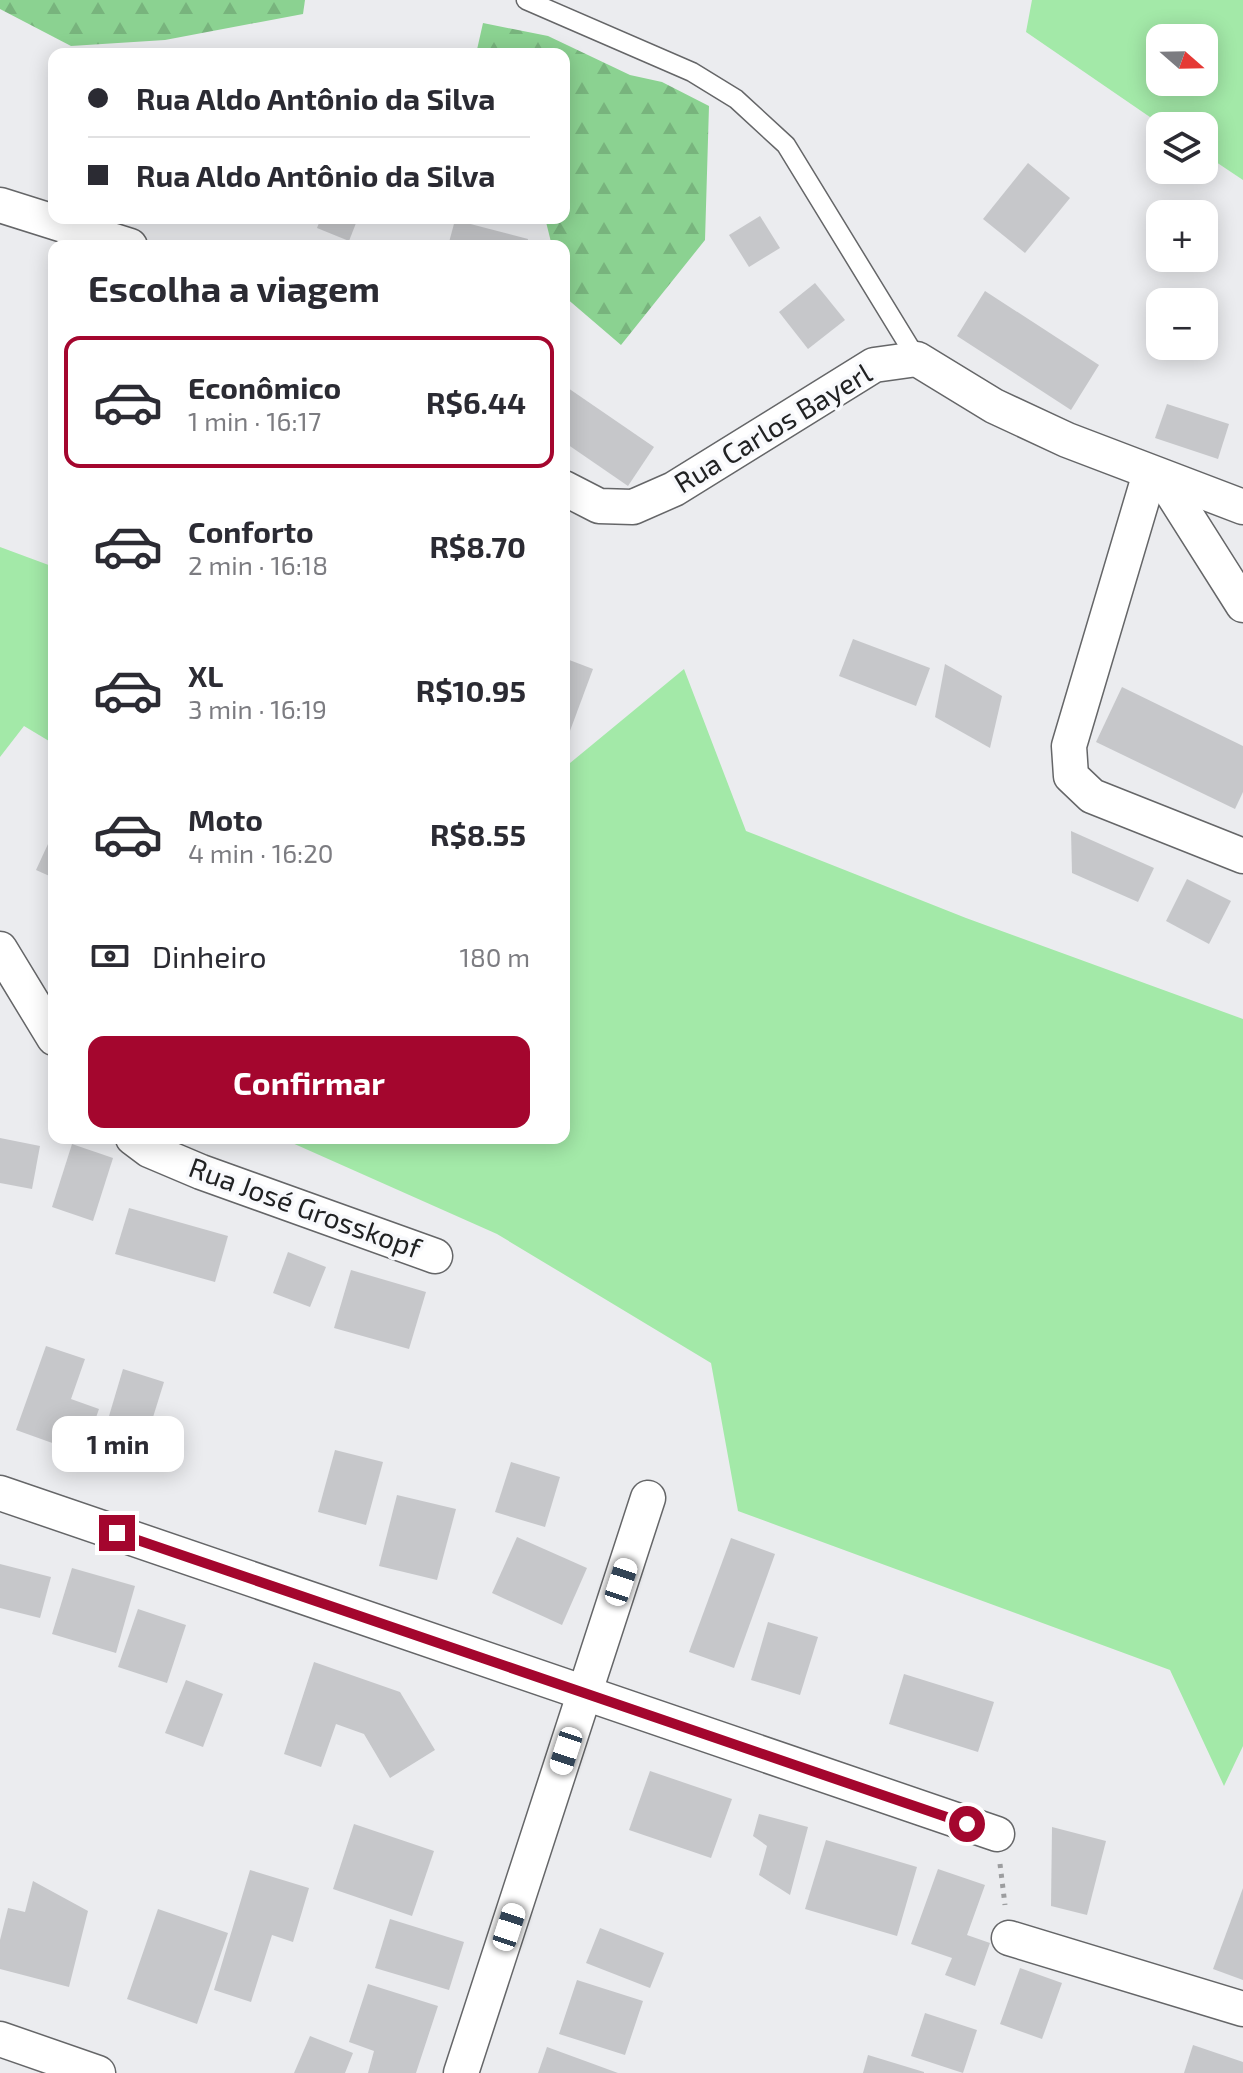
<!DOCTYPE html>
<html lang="pt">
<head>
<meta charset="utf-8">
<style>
	:root { --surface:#fff; --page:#f2f2f3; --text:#2b2b33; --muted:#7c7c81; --line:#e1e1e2; --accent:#a4062e }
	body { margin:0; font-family:"Exo 2",sans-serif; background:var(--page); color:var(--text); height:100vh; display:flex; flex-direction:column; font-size:30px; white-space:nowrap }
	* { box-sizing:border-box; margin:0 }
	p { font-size:26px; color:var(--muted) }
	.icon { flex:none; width:44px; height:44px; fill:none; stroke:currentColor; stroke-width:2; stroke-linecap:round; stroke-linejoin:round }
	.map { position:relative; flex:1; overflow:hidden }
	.side { position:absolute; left:48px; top:240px; width:522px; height:904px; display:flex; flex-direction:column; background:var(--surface); border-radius:16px; box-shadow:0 4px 20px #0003 }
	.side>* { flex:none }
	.hud { position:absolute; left:48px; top:48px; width:522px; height:176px; border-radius:16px; box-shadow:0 4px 20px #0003; display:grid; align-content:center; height:176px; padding:0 40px; background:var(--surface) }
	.needle { width:52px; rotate:110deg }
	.buttons { position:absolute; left:1146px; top:24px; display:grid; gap:16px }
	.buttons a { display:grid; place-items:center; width:72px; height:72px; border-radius:16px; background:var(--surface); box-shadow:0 4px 20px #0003; font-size:40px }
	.end { position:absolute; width:36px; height:36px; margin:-18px; border:10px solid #a4062e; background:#fff; box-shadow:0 0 0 4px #fff }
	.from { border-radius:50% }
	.bubble { position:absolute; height:56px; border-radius:16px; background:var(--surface); box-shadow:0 4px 20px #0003; font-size:26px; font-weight:700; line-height:56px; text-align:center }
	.car { position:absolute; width:24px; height:48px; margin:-24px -12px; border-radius:10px; box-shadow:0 0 6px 2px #0007; background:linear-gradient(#fff 24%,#345 0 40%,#fff 0 76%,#345 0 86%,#fff 0) }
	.hud b { display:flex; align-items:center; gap:28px; height:76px; font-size:30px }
	.hud b+b { border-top:2px solid var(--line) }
	.hud i { width:20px; height:20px; background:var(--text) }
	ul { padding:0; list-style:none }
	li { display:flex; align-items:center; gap:24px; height:132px; margin:0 16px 12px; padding:0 24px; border:4px solid transparent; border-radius:16px }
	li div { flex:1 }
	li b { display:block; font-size:30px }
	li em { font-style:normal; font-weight:700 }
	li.selected { border-color:var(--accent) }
	li>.icon { width:72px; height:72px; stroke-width:1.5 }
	h2 { padding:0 40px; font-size:36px; line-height:96px }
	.pay { display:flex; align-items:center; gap:20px; height:88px; padding:0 40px; font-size:30px }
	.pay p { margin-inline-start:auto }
	.button { display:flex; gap:16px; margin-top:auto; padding:16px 40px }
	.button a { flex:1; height:92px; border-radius:16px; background:var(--accent); color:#fff; font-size:32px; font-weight:700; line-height:92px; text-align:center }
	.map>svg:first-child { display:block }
	.green { fill:#a3e9a8; fill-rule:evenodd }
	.forest { fill:url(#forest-firs) }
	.building { fill:#c6c7ca }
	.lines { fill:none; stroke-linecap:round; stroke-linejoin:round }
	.service-casing { stroke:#656668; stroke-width:21 }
	.minor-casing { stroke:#656668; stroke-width:37 }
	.path { stroke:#9c9d9f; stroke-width:5; stroke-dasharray:4 6; stroke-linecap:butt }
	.service { stroke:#fff; stroke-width:18 }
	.minor { stroke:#fff; stroke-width:34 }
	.route { stroke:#a4062e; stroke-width:10 }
	.labels { text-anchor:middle; stroke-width:7; stroke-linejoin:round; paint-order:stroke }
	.street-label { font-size:28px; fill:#212223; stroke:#f8f9fc }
</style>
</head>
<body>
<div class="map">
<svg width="1243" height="2073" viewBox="0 0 1243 2073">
	<defs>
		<pattern id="forest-firs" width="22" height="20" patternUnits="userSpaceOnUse" patternTransform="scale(2)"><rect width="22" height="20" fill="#8bd291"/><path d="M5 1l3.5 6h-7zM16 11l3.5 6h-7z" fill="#78b47d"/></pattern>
	</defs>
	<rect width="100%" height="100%" fill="#ebecef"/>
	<g class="green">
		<path d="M1032,0h211v180l-39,-26v-28h-41l-137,-94zM1160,38h44v44h-44z"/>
		<path d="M0,547l54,20v177l-30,-18 -24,31z"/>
		<path d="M684,669l62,162 220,87 277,101v727l-19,40 -54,-116 -432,-159 -27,-148 -214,-129 -216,-96h283v-370z"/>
	</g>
	<g class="forest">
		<path d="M0,0h305l-2,14 -138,26 -94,6 -71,-37z"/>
		<path d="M483,23l65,13 82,39 32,7 47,24 -4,134 -84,105 -56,-48 -1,-51h-12l-7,-28h19v-164h-88z"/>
	</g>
	<g class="building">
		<path d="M1028,163l42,35 -45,55 -42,-34z"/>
		<path d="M760,216l20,32 -31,19 -20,-32z"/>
		<path d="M321,218h37l-9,23 -32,-13z"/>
		<path d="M455,220l73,19 -1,7h-79z"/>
		<path d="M815,283l30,37 -37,29 -29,-37z"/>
		<path d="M985,291l114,74 -28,45 -114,-74z"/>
		<path d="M568,388l86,59 -26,39 -64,-44v-48z"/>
		<path d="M1167,404l62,20 -11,35 -63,-21z"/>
		<path d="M853,639l77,29 -14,38 -77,-30z"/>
		<path d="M564,658l29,11 -26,70 -3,-1z"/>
		<path d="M945,664l57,32 -12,52 -55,-31z"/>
		<path d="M1122,687l121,59v46l-8,17 -139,-67z"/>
		<path d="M54,831v47l-18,-8z"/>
		<path d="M1071,831l83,37 -16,34 -66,-29z"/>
		<path d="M1187,879l44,22 -22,43 -43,-23z"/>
		<path d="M0,1138l40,8 -8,43 -32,-6z"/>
		<path d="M72,1144l41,14 -20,63 -41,-14z"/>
		<path d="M129,1208l99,28 -13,46 -100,-28z"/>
		<path d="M288,1252l38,15 -16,40 -37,-14z"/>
		<path d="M351,1270l75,22 -17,57 -75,-21z"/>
		<path d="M46,1346l39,13 -14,40 28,10 -16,45 -67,-24z"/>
		<path d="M123,1369l41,13 -26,83 -40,-12z"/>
		<path d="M335,1450l48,12 -17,63 -48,-13z"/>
		<path d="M511,1462l49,15 -15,50 -50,-15z"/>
		<path d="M397,1495l59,14 -19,71 -58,-14z"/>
		<path d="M517,1537l70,31 -25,57 -70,-32z"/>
		<path d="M731,1538l44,16 -41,114 -45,-16z"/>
		<path d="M0,1564l51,13 -11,41 -40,-10z"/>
		<path d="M72,1568l63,18 -19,67 -64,-19z"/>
		<path d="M138,1609l48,16 -19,58 -49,-16z"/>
		<path d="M768,1622l50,15 -18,58 -49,-15z"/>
		<path d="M314,1662l86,30 35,58 -45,28 -26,-44 -28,-10 -15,43 -37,-13z"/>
		<path d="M904,1674l90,28 -16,50 -89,-28z"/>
		<path d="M186,1680l37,14 -20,53 -38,-14z"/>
		<path d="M650,1771l82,28 -21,59 -82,-28z"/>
		<path d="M759,1814l49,13 -18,68 -31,-20 8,-29 -14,-10z"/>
		<path d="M354,1824l80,27 -22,65 -79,-27z"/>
		<path d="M1052,1827l54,14 -19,74 -36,-9z"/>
		<path d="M826,1840l91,27 -20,69 -92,-27z"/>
		<path d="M938,1869l47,16 -18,50 23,8 -15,43 -30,-11 7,-17 -41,-14z"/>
		<path d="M250,1870l59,18 -16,54 -21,-7 -21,67 -37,-12z"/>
		<path d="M33,1881l55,30 -19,76 -69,-18v-29l8,-32 17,4z"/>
		<path d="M1243,1888v92l-30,-11z"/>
		<path d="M158,1909l70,24 -31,91 -70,-25z"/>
		<path d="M390,1919l74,23 -15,48 -74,-22z"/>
		<path d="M600,1928l64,25 -14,35 -64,-25z"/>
		<path d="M1020,1968l42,15 -20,56 -42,-15z"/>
		<path d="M577,1980l66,21 -18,54 -66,-21z"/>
		<path d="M368,1984l70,22 -22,67h-48l6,-22 -25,-9z"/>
		<path d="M925,2013l52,17 -14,43 -52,-17z"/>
		<path d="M310,2036l43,17 -8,20h-51z"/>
		<path d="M1193,2045l50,17v11h-59z"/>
		<path d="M547,2047l71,26h-80z"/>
		<path d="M868,2055l56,17v1h-61z"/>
	</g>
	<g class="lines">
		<g class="service-casing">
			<path id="service" d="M526,0l166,72 44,27 50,46 131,214"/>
		</g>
		<g class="minor-casing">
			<g id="minor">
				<path d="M0,205l130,41"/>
				<path d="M1150,473l-81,273 2,30 21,20 151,60"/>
				<path d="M1162,477l81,128"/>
				<path d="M564,488l35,18 34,1 41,-18 200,-124 43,-6 77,47 73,34 176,67"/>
				<path d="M0,949l54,89"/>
				<path d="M133,1138l16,12 52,22 234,84"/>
				<path d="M0,1493l997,341"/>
				<path d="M1009,1938l234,71"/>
				<path d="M0,2039l98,34"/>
				<path d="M461,2073l187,-575"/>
			</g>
		</g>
		<path class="path" d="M1000,1864l5,41"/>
		<use href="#service" class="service"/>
		<use href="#minor" class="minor"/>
	</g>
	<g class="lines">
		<path class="route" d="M117,1533l850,291"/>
	</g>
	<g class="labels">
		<g class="street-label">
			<text transform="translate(773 428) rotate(-31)" y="10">Rua Carlos Bayerl</text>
			<text transform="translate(305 1208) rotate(20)" y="10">Rua José Grosskopf</text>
		</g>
	</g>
</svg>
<div class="buttons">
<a><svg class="needle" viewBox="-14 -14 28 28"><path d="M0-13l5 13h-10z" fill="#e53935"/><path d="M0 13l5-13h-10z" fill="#7c7c81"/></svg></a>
<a><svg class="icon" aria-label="layers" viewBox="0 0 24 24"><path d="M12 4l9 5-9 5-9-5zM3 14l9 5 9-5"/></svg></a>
<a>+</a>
<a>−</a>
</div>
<i class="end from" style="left:967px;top:1824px"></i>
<i class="end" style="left:117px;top:1533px"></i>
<div class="bubble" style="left:52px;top:1416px;width:132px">1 min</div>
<i class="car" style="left:621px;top:1582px;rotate:18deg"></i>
<i class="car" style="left:566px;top:1751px;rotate:198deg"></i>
<i class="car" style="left:509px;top:1927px;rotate:18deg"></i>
<div class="hud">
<b><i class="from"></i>Rua Aldo Antônio da Silva</b>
<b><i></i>Rua Aldo Antônio da Silva</b>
</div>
<section class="side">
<h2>Escolha a viagem</h2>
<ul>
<li class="selected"><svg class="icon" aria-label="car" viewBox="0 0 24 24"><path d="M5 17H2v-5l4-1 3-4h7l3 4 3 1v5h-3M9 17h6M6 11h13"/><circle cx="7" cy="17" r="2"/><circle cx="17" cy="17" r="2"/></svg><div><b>Econômico</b><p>1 min · 16:17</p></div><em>R$6.44</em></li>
<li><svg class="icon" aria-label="car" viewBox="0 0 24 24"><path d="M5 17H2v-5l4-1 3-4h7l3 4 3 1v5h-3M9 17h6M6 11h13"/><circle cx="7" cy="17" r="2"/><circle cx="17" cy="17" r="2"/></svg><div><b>Conforto</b><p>2 min · 16:18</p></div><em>R$8.70</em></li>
<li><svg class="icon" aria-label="car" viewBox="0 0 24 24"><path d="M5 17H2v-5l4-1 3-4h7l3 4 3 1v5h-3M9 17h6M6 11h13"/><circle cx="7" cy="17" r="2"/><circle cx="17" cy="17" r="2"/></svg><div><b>XL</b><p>3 min · 16:19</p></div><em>R$10.95</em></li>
<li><svg class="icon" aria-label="car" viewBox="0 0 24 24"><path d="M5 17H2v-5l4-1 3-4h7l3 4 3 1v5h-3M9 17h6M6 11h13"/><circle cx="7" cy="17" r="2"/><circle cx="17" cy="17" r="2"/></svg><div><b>Moto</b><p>4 min · 16:20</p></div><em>R$8.55</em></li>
</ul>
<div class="pay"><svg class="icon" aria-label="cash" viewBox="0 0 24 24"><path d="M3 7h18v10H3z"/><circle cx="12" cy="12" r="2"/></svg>Dinheiro<p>180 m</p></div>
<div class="button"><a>Confirmar</a></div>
</section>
</div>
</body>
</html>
